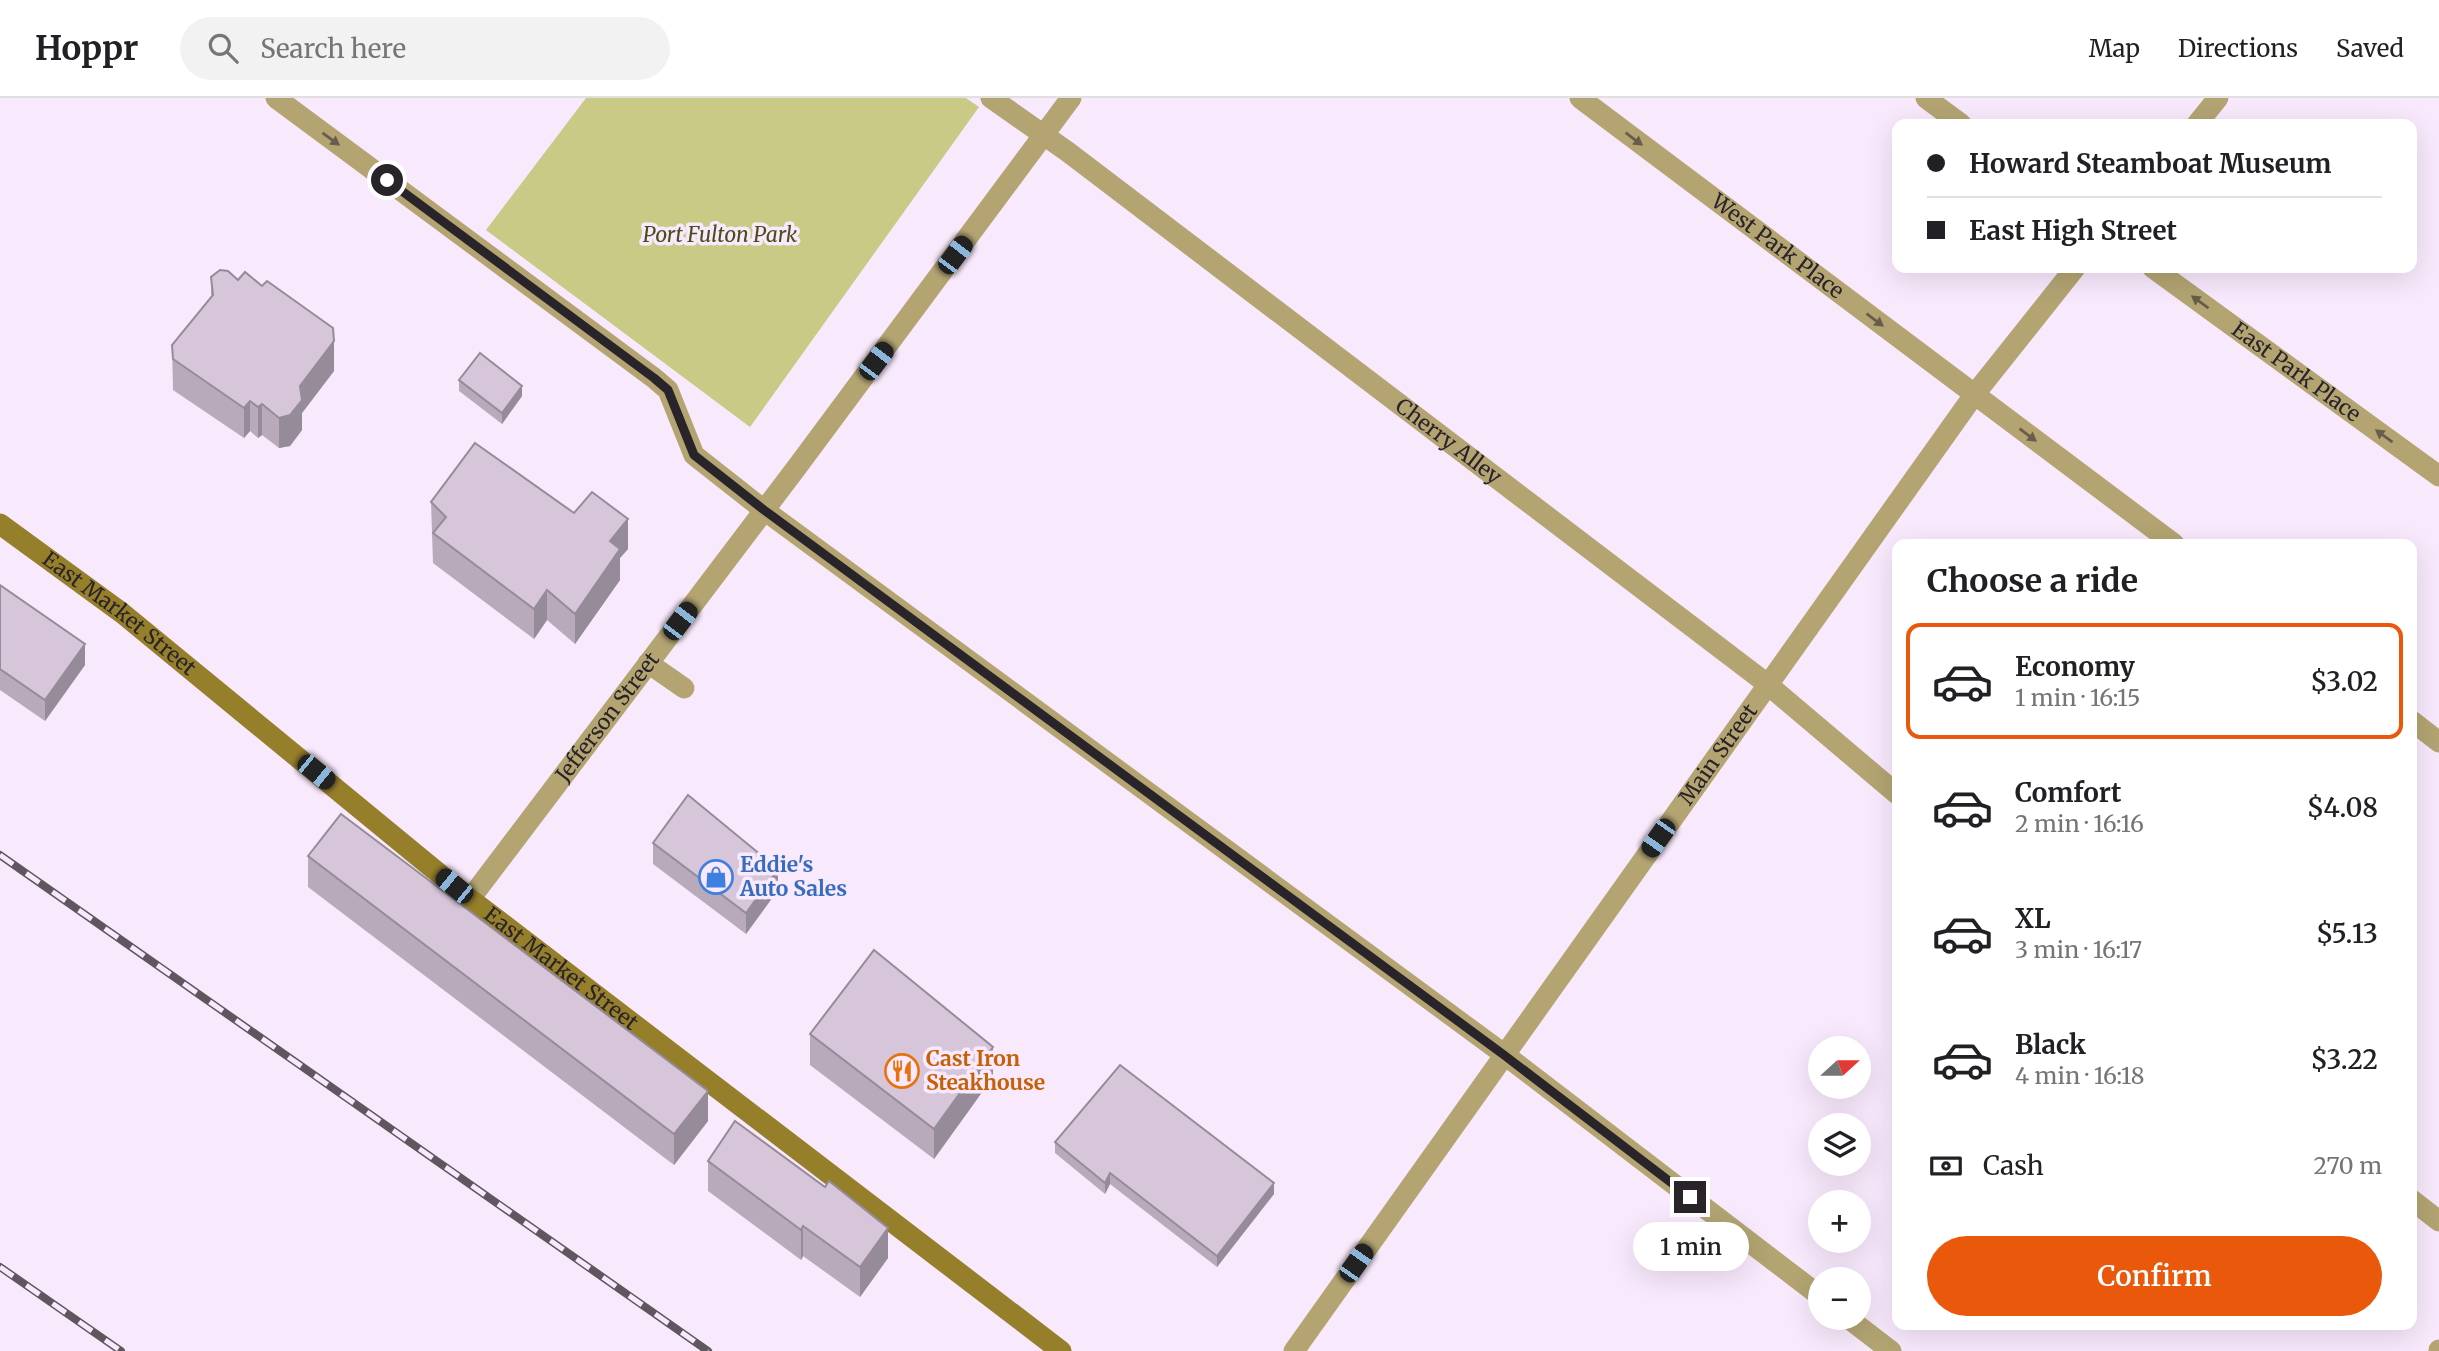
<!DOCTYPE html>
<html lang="en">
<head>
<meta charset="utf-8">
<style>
	:root { --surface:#fff; --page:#f2f2f2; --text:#202124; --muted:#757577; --line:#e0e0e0; --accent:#ea580c }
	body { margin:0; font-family:Merriweather,serif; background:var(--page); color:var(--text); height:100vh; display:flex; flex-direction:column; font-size:26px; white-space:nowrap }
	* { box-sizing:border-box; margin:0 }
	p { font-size:23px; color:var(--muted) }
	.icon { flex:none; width:38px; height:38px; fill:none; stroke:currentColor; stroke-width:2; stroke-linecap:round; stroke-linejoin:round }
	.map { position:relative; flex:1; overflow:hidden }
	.panel { position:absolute; left:1892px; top:441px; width:525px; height:791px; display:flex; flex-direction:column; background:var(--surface); border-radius:14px; box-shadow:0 7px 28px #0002 }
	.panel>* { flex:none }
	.top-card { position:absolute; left:1892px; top:21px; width:525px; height:154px; border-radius:14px; box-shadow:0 7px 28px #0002; display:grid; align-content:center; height:154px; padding:0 35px; background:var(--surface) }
	.needle { width:46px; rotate:69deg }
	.fabs { position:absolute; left:1808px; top:938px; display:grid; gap:14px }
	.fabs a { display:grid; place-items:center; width:63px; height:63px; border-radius:50%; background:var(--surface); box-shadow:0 7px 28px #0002; font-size:35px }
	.end { position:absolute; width:32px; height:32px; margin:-16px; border:9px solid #29232a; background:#fff; box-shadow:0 0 0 4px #fff }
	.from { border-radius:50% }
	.bubble { position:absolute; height:49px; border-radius:24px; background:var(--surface); box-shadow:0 7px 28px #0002; font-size:23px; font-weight:600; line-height:49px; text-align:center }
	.car { position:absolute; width:21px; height:42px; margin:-21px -10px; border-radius:9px; box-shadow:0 0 5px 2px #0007; background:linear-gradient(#222 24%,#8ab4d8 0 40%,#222 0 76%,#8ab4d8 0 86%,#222 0) }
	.top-card b { display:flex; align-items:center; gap:24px; height:66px; font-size:26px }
	.top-card b+b { border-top:2px solid var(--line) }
	.top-card i { width:18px; height:18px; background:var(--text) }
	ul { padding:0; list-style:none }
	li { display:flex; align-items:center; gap:21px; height:116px; margin:0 14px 10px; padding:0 21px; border:4px solid transparent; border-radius:14px }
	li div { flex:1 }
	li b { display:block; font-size:26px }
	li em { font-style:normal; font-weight:600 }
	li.current { border-color:var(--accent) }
	li>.icon { width:63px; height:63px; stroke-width:1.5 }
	h2 { padding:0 35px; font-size:32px; line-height:84px }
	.pay { display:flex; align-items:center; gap:18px; height:77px; padding:0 35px; font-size:26px }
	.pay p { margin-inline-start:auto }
	.button { display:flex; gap:14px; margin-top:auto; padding:14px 35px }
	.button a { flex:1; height:80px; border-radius:42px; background:var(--accent); color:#fff; font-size:28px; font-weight:600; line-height:80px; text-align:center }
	header { display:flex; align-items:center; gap:42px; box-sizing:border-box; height:98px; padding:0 35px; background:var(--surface); border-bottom:2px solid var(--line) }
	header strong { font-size:33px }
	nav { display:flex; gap:38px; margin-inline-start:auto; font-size:24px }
	.search { width:490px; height:63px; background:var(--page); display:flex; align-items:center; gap:18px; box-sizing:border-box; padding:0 24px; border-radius:38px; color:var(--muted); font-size:26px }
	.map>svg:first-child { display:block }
	.green { fill:#c8ca86 }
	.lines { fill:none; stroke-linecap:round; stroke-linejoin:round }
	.lane { stroke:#b3a472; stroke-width:21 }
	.street { stroke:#b3a472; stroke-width:21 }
	.secondary { stroke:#967f2b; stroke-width:21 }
	.rail-casing { stroke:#5f5660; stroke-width:8 }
	.rail { stroke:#f9e9fd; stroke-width:5; stroke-dasharray:16; stroke-linecap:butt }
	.wall { fill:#b9aabb }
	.shaded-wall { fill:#968b99 }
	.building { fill:#d7c6da; stroke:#968b99; stroke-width:2 }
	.oneway { fill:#675d4a }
	.route { stroke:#29232a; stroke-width:9 }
	.labels { text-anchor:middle; stroke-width:7; stroke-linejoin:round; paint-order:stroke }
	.park-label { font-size:21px; font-style:italic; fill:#4c4c16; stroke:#f9e9fd }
	.street-label { font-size:21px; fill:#29232a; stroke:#f9e9fd }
	.shop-label { font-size:21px; font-weight:bold; fill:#366cbe; stroke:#f9e9fd; text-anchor:start }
	.food-label { font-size:21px; font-weight:bold; fill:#c56008; stroke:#f9e9fd; text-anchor:start }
</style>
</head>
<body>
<header>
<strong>Hoppr</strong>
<div class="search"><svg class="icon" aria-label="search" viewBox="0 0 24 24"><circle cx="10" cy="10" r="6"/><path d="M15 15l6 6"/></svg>Search here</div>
<nav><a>Map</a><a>Directions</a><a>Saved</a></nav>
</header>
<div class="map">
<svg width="2439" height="1253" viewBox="0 0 2439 1253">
	<rect width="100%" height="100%" fill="#f9e9fd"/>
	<path class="green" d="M586,0h380l13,9 -229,320 -264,-197z"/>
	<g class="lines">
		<g class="lane">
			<path id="s1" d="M991,0l77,54 698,531 131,111"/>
			<path d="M648,565l36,25"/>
			<path d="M2412,1102l27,21"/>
		</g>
		<g class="street">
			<path d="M276,0l378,280 14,12 26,65 70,55 741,545 315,241"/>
			<path id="s2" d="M1580,0l594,446"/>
			<path d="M1926,0l35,26"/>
			<path d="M2197,26l21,-26"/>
			<path id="s3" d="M2153,170l286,208"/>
			<path d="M2412,623l27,21"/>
			<path id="s4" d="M470,801l327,-432 274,-369"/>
			<path d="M1848,1220l43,33"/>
			<path id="s5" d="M1294,1253l680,-956 101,-127"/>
			<path d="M2439,1253v-1"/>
		</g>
		<path class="secondary" id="s6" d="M0,426l122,89 348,286 591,452"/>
		<g class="rail-casing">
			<g id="rail">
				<path d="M0,757l708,496"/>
				<path d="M0,1169l121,84"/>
			</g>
		</g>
		<use href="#rail" class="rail"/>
	</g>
	<g class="wall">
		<path d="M211,179l123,94 -32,42v17l-12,16 -11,2 -17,-13 -4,3 -8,-7 -6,7 -71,-48 -1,-45 39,-47z"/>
		<path d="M459,282l63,16 -20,28 -43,-33z"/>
		<path d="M431,404l143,11 54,36 -8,9v22l-45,64 -28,-24 -13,19 -101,-76z"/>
		<path d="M0,487l85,80 -40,56 -45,-31z"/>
		<path d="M653,745l125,47 -32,44 -93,-70z"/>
		<path d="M308,758l400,265 -34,44 -366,-278z"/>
		<path d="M810,936l183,43 -59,82 -124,-94z"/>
		<path d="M1055,1044l219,52 -57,73 -107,-83 -5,10 -50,-41z"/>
		<path d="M708,1063l180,97 -28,39 -57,-41 -2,4 -93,-69z"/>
	</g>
	<g class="shaded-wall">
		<path d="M334,243v30l-32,42v17l-12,16 -11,2v-30l21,-32z"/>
		<path d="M522,288v10l-20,28v-11z"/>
		<path d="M250,303v30l-6,7v-30z"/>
		<path d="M262,306v31l-4,3v-31z"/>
		<path d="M628,421v30l-8,9v22l-45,64v-30l35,-73z"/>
		<path d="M547,492v30l-13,19v-30z"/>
		<path d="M85,546v21l-40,56v-21z"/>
		<path d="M778,771v21l-32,44v-21z"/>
		<path d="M993,949v30l-59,82v-30z"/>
		<path d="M708,993v30l-34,44v-31z"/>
		<path d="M1110,1075v11l-5,10v-11z"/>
		<path d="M1274,1085v11l-57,73v-11z"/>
		<path d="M803,1128v30l-2,4v-30z"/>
		<path d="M888,1130v30l-28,39v-30z"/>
	</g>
	<g class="building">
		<path d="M220,172l8,1 10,9 7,-8 17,14 5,-5 66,47 1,13 -34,45 2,14 -12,15 -11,3 -17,-14 -4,3 -8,-6 -6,7 -71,-49 -1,-14 41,-50 -2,-18z"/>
		<path d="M480,255l42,33 -20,27 -43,-33z"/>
		<path d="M475,345l99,70 18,-21 36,27 -18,22 10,8 -45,65 -28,-24 -13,19 -101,-76 13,-16 -15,-15z"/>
		<path d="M0,487l85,59 -40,56 -45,-31z"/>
		<path d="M688,697l90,74 -32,44 -93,-70z"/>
		<path d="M341,716l367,277 -34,43 -366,-278z"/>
		<path d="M874,852l119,97 -59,82 -124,-95z"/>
		<path d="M1120,967l154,118 -57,73 -107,-83 -5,10 -50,-41z"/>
		<path d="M735,1023l90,66 4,-6 59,47 -28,39 -57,-41 -2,4 -93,-69z"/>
	</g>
	<defs><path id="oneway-solid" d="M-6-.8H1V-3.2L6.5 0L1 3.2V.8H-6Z" transform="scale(1.75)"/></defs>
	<g class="oneway">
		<use href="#oneway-solid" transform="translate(331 41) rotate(36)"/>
		<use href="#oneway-solid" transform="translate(1634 41) rotate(37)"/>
		<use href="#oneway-solid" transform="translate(2200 204) rotate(-144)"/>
		<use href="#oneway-solid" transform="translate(1875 222) rotate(37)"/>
		<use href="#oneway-solid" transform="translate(2028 337) rotate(37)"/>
		<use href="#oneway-solid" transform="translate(2384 338) rotate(-144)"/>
	</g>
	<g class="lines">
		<path class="route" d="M387,82l267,198 14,12 26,65 70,55 740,545 186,142"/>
	</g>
	<defs>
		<g id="shop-ring" transform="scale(1.75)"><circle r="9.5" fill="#f9e9fd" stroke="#3f7fe0" stroke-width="1.5"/><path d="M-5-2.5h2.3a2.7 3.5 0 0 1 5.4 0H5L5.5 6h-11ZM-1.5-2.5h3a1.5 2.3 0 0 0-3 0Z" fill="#3f7fe0"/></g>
		<g id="restaurant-ring" transform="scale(1.75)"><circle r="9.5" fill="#f9e9fd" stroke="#e8710a" stroke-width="1.5"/><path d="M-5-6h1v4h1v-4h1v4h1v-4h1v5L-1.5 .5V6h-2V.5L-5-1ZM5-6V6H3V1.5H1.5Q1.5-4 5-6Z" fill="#e8710a"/></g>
	</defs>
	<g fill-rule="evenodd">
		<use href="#shop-ring" x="716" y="779"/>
		<use href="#restaurant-ring" x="902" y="973"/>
	</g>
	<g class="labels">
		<g class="park-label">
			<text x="720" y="144">Port Fulton Park</text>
		</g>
		<g class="street-label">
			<text dy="7" stroke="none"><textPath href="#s2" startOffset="247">West Park Place</textPath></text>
			<text dy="7" stroke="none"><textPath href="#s3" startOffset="177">East Park Place</textPath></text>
			<text dy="7" stroke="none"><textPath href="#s1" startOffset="572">Cherry Alley</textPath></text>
			<text dy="7" stroke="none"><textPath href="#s6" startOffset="149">East Market Street</textPath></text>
			<text dy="7" stroke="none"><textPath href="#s4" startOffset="228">Jefferson Street</textPath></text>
			<text dy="7" stroke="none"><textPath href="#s5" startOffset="732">Main Street</textPath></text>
			<text dy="7" stroke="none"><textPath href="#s6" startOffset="716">East Market Street</textPath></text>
		</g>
		<g class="shop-label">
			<text x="740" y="774">Eddie's<tspan x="740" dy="24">Auto Sales</tspan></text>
		</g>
		<g class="food-label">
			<text x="926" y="968">Cast Iron<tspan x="926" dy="24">Steakhouse</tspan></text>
		</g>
	</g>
</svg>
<div class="fabs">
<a><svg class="needle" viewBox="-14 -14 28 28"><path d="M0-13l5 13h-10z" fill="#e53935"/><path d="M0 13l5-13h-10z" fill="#757577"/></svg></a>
<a><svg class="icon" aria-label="layers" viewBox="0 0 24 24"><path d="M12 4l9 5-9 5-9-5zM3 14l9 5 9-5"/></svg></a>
<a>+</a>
<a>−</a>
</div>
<i class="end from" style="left:387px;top:82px"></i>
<i class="end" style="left:1690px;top:1099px"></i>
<div class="bubble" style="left:1633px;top:1124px;width:116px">1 min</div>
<i class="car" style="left:955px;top:157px;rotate:37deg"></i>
<i class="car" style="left:876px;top:263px;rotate:37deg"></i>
<i class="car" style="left:680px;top:523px;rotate:37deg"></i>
<i class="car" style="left:316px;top:674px;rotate:129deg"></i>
<i class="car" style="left:1658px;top:740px;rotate:215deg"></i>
<i class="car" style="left:454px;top:788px;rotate:309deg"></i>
<i class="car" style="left:1356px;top:1165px;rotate:35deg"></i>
<div class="top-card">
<b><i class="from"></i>Howard Steamboat Museum</b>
<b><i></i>East High Street</b>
</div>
<section class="panel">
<h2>Choose a ride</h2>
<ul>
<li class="current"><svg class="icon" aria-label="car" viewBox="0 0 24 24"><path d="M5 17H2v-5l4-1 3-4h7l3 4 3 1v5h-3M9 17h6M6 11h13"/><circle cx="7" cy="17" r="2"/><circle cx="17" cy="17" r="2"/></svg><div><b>Economy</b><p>1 min · 16:15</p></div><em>$3.02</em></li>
<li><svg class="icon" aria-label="car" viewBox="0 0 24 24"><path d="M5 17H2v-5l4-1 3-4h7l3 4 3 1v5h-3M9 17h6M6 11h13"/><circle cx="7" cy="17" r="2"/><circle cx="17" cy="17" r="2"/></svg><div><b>Comfort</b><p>2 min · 16:16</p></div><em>$4.08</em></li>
<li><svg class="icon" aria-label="car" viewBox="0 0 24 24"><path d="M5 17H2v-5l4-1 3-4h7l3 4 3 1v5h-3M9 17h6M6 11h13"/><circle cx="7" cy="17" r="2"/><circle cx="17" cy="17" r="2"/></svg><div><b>XL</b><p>3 min · 16:17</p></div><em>$5.13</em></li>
<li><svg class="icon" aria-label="car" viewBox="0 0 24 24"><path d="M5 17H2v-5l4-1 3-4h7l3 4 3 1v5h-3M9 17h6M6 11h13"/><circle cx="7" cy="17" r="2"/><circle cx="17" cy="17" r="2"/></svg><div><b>Black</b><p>4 min · 16:18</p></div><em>$3.22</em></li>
</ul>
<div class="pay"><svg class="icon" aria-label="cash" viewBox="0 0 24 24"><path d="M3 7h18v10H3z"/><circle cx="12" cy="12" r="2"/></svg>Cash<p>270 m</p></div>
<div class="button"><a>Confirm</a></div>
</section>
</div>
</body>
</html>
